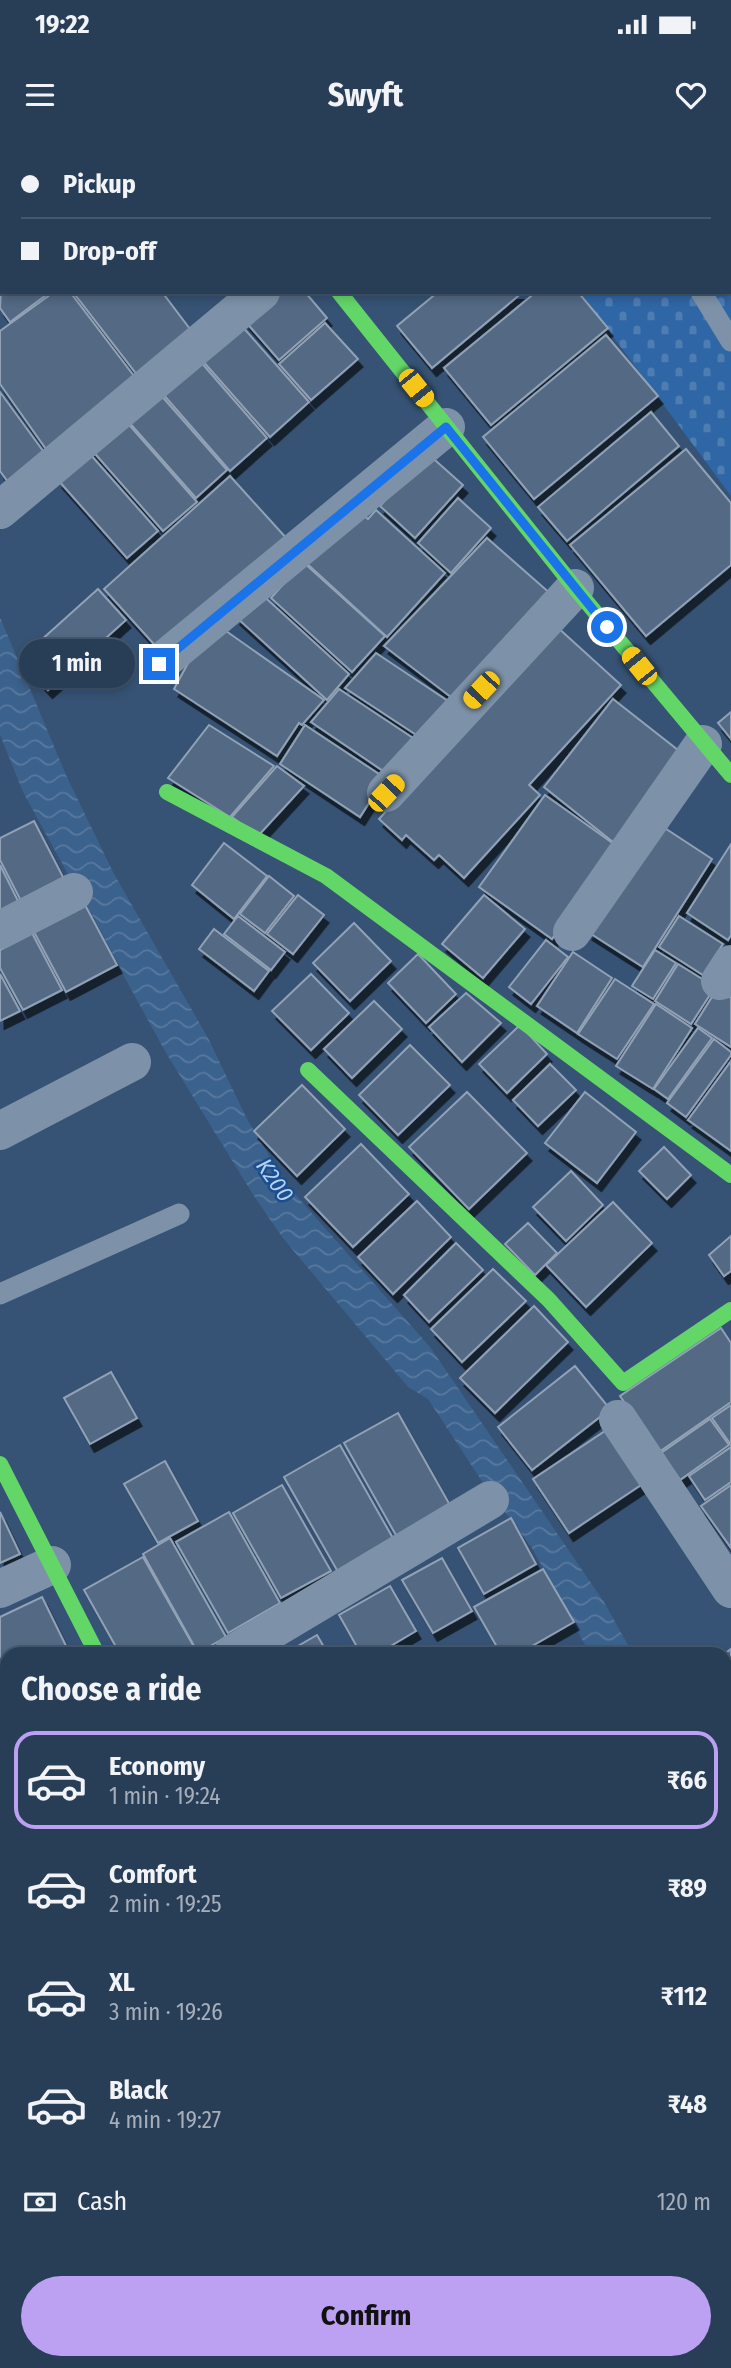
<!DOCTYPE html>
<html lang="en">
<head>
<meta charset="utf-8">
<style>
	:root { --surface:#283e57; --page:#30455d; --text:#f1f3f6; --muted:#a5aeba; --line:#44576d; --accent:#bca0f2 }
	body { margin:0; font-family:"Fira Sans Condensed",sans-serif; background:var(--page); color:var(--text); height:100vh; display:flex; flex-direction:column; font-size:26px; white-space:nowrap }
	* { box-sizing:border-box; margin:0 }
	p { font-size:23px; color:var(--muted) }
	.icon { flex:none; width:38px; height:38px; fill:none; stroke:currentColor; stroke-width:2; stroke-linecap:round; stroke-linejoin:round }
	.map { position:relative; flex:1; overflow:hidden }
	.side { position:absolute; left:0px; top:1507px; width:732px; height:723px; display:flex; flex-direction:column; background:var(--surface); border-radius:21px 21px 0 0; box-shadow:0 4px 10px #0003,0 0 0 2px var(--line) }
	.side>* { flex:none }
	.banner { position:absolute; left:0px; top:0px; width:732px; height:154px; box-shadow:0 4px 10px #0003,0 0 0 2px var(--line); display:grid; align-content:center; height:154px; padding:0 21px; background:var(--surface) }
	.end { position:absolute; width:32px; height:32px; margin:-16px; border:9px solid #1a73e8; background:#fff; box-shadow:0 0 0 4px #fff }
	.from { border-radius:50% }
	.bubble { position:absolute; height:49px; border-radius:24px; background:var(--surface); box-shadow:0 4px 10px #0003,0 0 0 2px var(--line); font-size:23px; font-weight:700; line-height:49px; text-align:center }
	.car { position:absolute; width:21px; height:42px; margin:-21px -10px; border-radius:9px; box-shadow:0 0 5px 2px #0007; background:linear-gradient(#f5c518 24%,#345 0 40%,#f5c518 0 76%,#345 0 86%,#f5c518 0) }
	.banner b { display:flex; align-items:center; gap:24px; height:66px; font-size:26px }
	.banner b+b { border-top:2px solid var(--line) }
	.banner i { width:18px; height:18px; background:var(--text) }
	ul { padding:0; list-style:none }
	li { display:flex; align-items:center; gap:21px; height:98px; margin:0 14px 10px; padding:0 7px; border:4px solid transparent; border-radius:21px }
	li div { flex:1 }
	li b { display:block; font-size:26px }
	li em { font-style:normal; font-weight:700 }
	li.selected { border-color:var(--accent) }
	li>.icon { width:63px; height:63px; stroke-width:1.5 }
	h2 { padding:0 21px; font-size:32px; line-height:84px }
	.pay { display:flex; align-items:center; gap:18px; height:77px; padding:0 21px; font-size:26px }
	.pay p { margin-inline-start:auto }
	.cta { display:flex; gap:14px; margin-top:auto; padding:14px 21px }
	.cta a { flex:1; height:80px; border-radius:42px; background:var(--accent); color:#111; font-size:28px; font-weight:700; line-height:80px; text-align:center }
	.status { display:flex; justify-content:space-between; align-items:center; height:49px; padding:0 35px; background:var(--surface); direction:ltr }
	.status svg { height:19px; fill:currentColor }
	header { display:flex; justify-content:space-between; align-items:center; height:91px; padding:0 21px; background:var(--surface); font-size:32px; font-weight:700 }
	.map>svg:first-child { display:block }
	.cemetery { fill:url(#cemetery-stones) }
	.water { fill:url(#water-waves) }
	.building { fill:#526984; stroke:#92a2b6; stroke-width:2; filter:url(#shadow) }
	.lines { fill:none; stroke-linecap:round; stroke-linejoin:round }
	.lane { stroke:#7d92a8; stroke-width:21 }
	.street { stroke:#7d92a8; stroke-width:38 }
	.fast { stroke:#63d668; stroke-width:16 }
	.route { stroke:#1a73e8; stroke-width:9 }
	.labels { text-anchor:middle; stroke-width:5; stroke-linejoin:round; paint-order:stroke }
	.water-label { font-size:23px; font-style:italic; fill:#b5d3f5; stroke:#1b4f8f }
</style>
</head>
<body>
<div class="status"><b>19:22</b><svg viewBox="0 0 49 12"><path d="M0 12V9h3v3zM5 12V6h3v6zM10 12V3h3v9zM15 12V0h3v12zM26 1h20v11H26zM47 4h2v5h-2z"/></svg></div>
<header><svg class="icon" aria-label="menu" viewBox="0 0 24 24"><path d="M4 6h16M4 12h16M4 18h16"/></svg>Swyft<svg class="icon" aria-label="heart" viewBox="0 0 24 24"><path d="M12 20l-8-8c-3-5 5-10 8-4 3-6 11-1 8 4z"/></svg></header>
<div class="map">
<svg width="731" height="2228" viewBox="0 0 731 2228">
	<defs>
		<pattern id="cemetery-stones" width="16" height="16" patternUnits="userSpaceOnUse" patternTransform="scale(1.75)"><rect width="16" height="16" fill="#2f66a5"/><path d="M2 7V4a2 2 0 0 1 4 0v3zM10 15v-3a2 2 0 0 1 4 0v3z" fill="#4e7db2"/></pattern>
		<pattern id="water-waves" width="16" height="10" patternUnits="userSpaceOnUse" patternTransform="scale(1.75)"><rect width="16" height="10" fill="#3b618d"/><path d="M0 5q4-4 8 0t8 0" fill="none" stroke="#58799e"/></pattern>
		<filter id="shadow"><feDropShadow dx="4.5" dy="8" stdDeviation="0" flood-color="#0009"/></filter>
	</defs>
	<rect width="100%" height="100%" fill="#365274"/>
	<path class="cemetery" d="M624,0h107v356l-151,-204h150v-150h-108z"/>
	<g class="water">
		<path d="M0,477l66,158 47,97 95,166 39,81 41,67 142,161 174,255 29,52h-43l-58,-106 -51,-68 -53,-81 -20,-12 -126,-150 -30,-44 -86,-140 -143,-261 -23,-57z"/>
		<path d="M724,1675l7,11v236l-7,-59z"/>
	</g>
	<g class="building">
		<path d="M293,0h118l2,2h-122z"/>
		<path d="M494,0h79l2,2h-83z"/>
		<path d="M2,131v21h48l-40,30 -10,-14z"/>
		<path d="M54,152h16l67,88 -91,69 -46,-65v-53z"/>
		<path d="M73,152h89l31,41 -55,43z"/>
		<path d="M278,152h27l22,26 -48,42 -34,-39z"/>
		<path d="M438,152h85l-91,76 -35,-42z"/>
		<path d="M536,152h42l30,36 -117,97 -47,-57z"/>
		<path d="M325,183l33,36 -47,41 -32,-36z"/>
		<path d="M240,184l69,78 -39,35 -69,-78z"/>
		<path d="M606,195l52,61 -124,103 -51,-62z"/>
		<path d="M199,220l68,78 -37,33 -68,-78z"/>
		<path d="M0,252l46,63 -38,27 -8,-11z"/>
		<path d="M158,252l69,78 -31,28 -69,-78z"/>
		<path d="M651,272l28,34 -112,95 -29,-34z"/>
		<path d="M124,279l73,83 -34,29 -73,-83z"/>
		<path d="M686,309l45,54v62l-85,71 -76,-91z"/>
		<path d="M89,313l69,78 -31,27 -69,-78z"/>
		<path d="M427,313l36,32 -48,53 -35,-32z"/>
		<path d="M230,336l58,64 -126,113 -58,-64z"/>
		<path d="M458,358l33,30 -40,45 -33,-30z"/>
		<path d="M356,369l12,10 8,-9 69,63 -58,64 -84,-77z"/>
		<path d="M487,398l65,57 -96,106 -72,-55z"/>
		<path d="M303,422l82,74 -33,36 -81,-74z"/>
		<path d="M98,449l28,31 -78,70 -28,-31z"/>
		<path d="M258,451l91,83 -22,26 -91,-83z"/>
		<path d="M556,486l65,59 -92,100 11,10 -76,83 -25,-23 -5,5 -28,-25 -4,5 -23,-21z"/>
		<path d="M226,491l98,69 -22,25 -3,-2 -22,33 -103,-67 19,-35z"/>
		<path d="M376,513l78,52 -30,35 -79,-52z"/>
		<path d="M339,549l77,51 -24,37 -81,-55z"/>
		<path d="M613,559l70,55 -70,88 -69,-55z"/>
		<path d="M731,572v27l-13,-16z"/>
		<path d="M209,585l65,41 -44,51 -62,-39z"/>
		<path d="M305,585l80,53 -25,39 -80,-53z"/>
		<path d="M277,626l27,20 -46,50 -26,-19z"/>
		<path d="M545,655l73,52 -66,92 -73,-52z"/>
		<path d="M34,681l30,58 -43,22 -21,-41v-22z"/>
		<path d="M657,683l55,36 -69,108 -55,-35z"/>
		<path d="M224,703l43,33 -33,43 -42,-34z"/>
		<path d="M731,704v91l-3,5 -41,-27z"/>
		<path d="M0,725l19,38 -19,9z"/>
		<path d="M269,736l25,20 -29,37 -25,-19z"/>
		<path d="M298,755l26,20 -31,39 -26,-20z"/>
		<path d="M484,755l41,34 -42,49 -41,-34z"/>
		<path d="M85,765l32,60 -51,27 -32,-60z"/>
		<path d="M238,776l47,36 -14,18 -47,-36z"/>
		<path d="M679,776l44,28 -20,31 -44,-28z"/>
		<path d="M354,783l37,38 -41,40 -37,-38z"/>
		<path d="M214,789l55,42 -15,20 -55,-42z"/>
		<path d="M32,793l30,57 -39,20 -23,-42v-18z"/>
		<path d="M546,800l22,17 -37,47 -22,-17z"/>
		<path d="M655,810l21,13 -23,36 -21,-13z"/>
		<path d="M573,812l39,26 -35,55 -40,-27z"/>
		<path d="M418,814l38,40 -30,29 -38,-40z"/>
		<path d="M678,824l37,23 -24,37 -36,-23z"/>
		<path d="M0,834l20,37 -20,10z"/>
		<path d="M311,834l38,39 -38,37 -39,-39z"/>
		<path d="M615,839l39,25 -37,55 -39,-25z"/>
		<path d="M717,849l14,9v49l-36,-23z"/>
		<path d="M466,853l35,30 -39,39 -33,-35z"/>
		<path d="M374,861l28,28 -50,49 -28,-29z"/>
		<path d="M656,864l36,24 -39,61 -37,-23z"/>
		<path d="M520,885l27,29 -40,39 -28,-29z"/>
		<path d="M698,888l14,10 -44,61 -14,-10z"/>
		<path d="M714,899l17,13v3l-45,62 -19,-14z"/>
		<path d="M410,905l40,40 -52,50 -39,-40z"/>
		<path d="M731,921v90l-43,-31z"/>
		<path d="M550,924l26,26 -38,36 -25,-26z"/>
		<path d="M302,945l43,44 -48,47 -43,-45z"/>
		<path d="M467,952l60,61 -58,56 -60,-62z"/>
		<path d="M585,952l51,40 -39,51 -52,-40z"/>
		<path d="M361,1004l48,50 -56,53 -48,-50z"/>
		<path d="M664,1007l27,28 -24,24 -28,-28z"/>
		<path d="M571,1031l32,34 -37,36 -33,-34z"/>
		<path d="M417,1061l34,36 -58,57 -35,-37z"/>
		<path d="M613,1062l39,41 -66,64 -40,-42z"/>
		<path d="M528,1083l29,30 -22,22 -30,-31z"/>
		<path d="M731,1096v35l-7,5 -15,-21z"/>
		<path d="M456,1103l27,27 -54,52 -25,-27z"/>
		<path d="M493,1129l33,32 -64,61 -31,-33z"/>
		<path d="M534,1166l34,36 -73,71 -35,-35z"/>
		<path d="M721,1188l10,15v59l-72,50 -39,-56z"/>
		<path d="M575,1226l35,43 -78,61 -34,-43z"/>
		<path d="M111,1232l26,46 -47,26 -26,-46z"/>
		<path d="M731,1265v40l-19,-27z"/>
		<path d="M398,1273l53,94 -54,30 -53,-94z"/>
		<path d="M710,1279l19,26 -49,35 -19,-27z"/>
		<path d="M605,1291l36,54 -72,48 -36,-54z"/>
		<path d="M340,1305l54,95 -56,32 -54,-95z"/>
		<path d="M731,1307v35l-26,18 -16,-24z"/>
		<path d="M165,1321l33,60 -40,22 -34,-59z"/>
		<path d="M282,1345l49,86 -50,27 -48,-85z"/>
		<path d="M731,1345v63l-30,-42z"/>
		<path d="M0,1372l20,42 -20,9z"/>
		<path d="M229,1372l51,91 -52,30 -52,-91z"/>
		<path d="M511,1378l25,46 -52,30 -26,-46z"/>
		<path d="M170,1398l56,99 -28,16 -55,-99z"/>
		<path d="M143,1417l55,97h-78l-36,-64z"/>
		<path d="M442,1418l30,53 -39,22 -31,-53z"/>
		<path d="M543,1429l31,53 -56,32h-17l-27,-47z"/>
		<path d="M390,1446l26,45 -39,23h-16l-22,-39z"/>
		<path d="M42,1457l28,57h-63v130l-7,3v-170z"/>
		<path d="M317,1495l11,19h-44z"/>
		<path d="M731,1509v152l-7,-9v-138z"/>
		<path d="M7,1662v65l-7,4v-65z"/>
		<path d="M7,1775v57l-7,2v-55z"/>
		<path d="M7,1860v53l-7,4v-54z"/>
		<path d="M7,1973v61l-7,-13v-44z"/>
		<path d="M427,2222h32l2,6h-32z"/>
		<path d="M597,2222h20l4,6h-31z"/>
		<path d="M623,2222h69l1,2 -5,4h-61z"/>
	</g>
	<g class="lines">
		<g class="lane">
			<path d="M730,22l1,-2"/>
			<path d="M701,152l30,49"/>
			<path d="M0,1154l179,-80"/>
			<path d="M724,2115l7,-4"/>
		</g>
		<g class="street">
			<path d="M219,0l1,2"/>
			<path d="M133,2l2,-2"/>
			<path d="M465,2l2,-2"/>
			<path d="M0,112l2,-1"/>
			<path d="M0,370l261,-218"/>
			<path d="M159,524l287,-237"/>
			<path d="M386,653l189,-205"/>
			<path d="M0,790l74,-38"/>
			<path d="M572,792l131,-188"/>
			<path d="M720,841l11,-17"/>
			<path d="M0,991l132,-69"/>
			<path d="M618,1279l113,170"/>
			<path d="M0,1449l52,-24"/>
			<path d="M232,1514l258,-154"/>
			<path d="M0,1756l7,-3"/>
			<path d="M0,1964l7,-4"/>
			<path d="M724,2216l7,9"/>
			<path d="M72,2222l2,6"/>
			<path d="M9,2228l12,-6"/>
			<path d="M551,2228l8,-6"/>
		</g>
		<g class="fast">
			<path d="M339,152l236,296 156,187"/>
			<path d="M167,652l159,84 405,299"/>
			<path d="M308,930l241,230 74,83 108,-73"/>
			<path d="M0,1324l97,190"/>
			<path d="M502,2222l4,6"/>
		</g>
	</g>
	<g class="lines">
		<path class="route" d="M159,524l287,-237 161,200"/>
	</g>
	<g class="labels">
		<g class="water-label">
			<text transform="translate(275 1040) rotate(55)" y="8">K200</text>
		</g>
	</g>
</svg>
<i class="end from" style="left:607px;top:487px"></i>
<i class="end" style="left:159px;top:524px"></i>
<div class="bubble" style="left:19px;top:499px;width:116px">1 min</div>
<i class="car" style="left:416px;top:248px;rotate:141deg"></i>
<i class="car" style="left:639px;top:526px;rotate:321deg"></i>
<i class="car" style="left:481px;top:550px;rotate:223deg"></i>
<i class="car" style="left:386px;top:653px;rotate:43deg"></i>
<div class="banner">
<b><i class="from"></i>Pickup</b>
<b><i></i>Drop-off</b>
</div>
<section class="side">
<h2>Choose a ride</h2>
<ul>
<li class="selected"><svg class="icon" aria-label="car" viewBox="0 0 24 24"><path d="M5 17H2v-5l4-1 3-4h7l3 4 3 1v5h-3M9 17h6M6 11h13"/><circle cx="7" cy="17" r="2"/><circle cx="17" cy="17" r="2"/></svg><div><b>Economy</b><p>1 min · 19:24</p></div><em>₹66</em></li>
<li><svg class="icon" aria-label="car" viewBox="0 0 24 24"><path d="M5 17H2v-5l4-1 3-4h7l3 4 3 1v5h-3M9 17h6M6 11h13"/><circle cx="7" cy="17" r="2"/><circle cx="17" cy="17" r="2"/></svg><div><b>Comfort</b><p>2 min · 19:25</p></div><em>₹89</em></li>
<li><svg class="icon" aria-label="car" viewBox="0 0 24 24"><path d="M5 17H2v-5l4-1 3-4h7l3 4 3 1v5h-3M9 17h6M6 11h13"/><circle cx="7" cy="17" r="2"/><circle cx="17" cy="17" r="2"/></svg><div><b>XL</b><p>3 min · 19:26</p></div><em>₹112</em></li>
<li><svg class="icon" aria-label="car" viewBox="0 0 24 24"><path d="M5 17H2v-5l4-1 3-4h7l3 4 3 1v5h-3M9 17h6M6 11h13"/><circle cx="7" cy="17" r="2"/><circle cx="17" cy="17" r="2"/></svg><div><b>Black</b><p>4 min · 19:27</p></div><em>₹48</em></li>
</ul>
<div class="pay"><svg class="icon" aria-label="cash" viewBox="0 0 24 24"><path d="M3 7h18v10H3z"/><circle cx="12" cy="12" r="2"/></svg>Cash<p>120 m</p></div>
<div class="cta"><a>Confirm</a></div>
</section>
</div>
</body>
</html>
